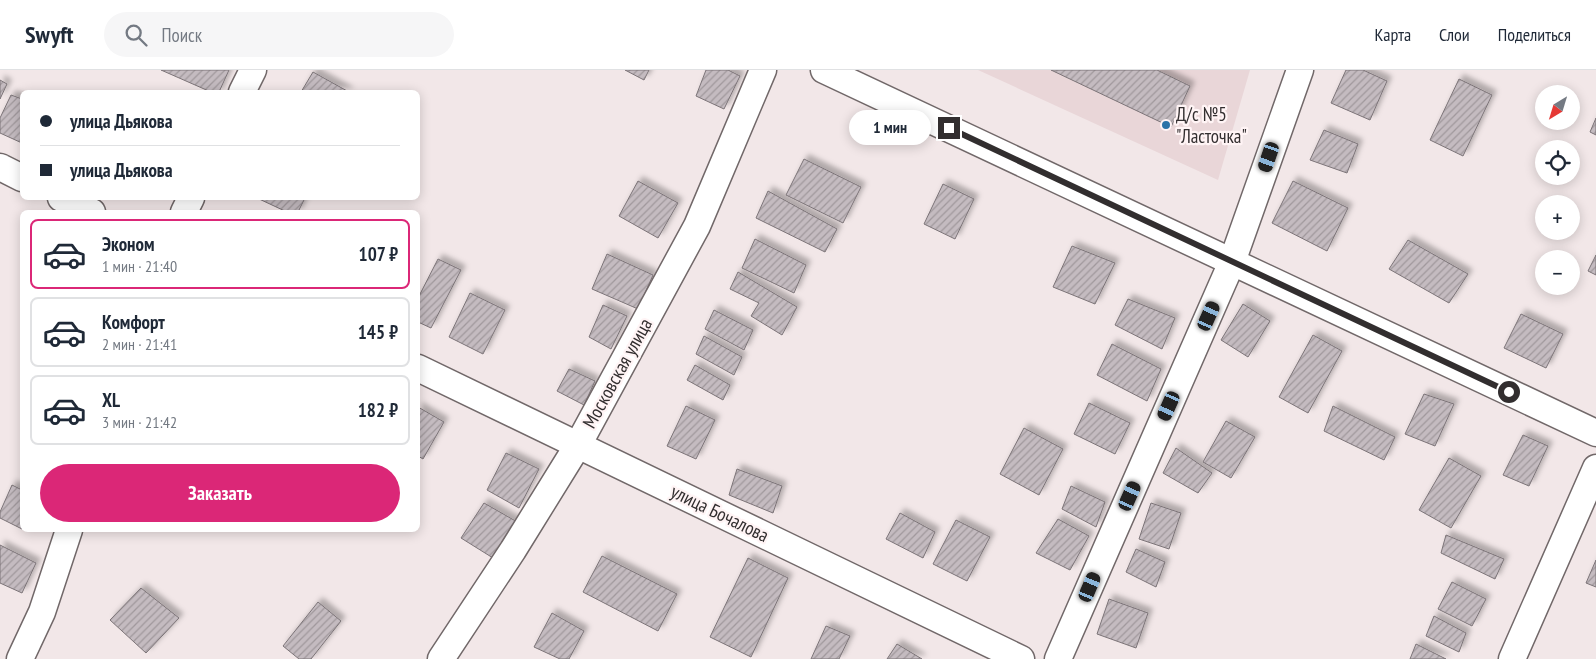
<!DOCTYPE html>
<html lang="ru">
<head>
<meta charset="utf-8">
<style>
	:root { --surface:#fff; --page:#f6f6f7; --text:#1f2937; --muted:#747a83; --line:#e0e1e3; --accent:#db2777 }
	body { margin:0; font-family:"PT Sans Narrow",sans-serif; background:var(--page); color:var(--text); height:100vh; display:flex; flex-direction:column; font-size:19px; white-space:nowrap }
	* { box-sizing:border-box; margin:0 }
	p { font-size:16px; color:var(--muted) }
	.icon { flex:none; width:28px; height:28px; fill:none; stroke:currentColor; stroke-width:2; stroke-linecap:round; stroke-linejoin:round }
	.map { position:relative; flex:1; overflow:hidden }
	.sheet { position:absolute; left:20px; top:140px; width:400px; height:322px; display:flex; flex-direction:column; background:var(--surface); border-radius:8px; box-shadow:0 2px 12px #0003 }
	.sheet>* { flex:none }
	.top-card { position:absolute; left:20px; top:20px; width:400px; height:110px; border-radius:8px; box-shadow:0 2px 12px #0003; display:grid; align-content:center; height:110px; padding:0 20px; background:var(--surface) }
	.needle { width:32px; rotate:218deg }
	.fabs { position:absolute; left:1535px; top:15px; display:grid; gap:10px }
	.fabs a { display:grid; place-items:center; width:45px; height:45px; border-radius:50%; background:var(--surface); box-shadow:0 2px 12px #0003; font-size:25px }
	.end { position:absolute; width:22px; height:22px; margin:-11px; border:6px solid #322e2f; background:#fff; box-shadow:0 0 0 2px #fff }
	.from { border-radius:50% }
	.bubble { position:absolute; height:35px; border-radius:18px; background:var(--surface); box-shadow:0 2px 12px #0003; font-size:16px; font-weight:600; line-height:35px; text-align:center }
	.car { position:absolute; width:15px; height:30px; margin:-15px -8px; border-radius:6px; box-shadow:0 0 4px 1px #0007; background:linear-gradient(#222 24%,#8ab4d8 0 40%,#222 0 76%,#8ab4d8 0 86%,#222 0) }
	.top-card b { display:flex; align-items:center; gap:18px; height:48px; font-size:19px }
	.top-card b+b { border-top:1px solid var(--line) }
	.top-card i { width:12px; height:12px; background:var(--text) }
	ul { padding:9px 0 0; list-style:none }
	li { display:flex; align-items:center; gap:15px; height:70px; margin:0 10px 8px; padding:0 10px; border:2px solid var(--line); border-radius:8px }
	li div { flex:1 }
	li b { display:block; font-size:19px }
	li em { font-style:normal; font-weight:600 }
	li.active { border-color:var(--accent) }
	li>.icon { width:45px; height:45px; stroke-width:1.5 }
	.primary-button { display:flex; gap:10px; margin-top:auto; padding:10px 20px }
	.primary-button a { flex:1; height:58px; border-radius:30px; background:var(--accent); color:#fff; font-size:20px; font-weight:600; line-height:58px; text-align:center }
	header { display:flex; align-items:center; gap:30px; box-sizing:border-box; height:70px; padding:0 25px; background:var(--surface); border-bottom:1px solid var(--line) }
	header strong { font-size:24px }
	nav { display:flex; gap:28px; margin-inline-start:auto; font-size:18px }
	.search { width:350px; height:45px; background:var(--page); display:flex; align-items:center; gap:12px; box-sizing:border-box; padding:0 18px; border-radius:28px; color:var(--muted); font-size:19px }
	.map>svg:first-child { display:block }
	.built { fill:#e9d6d8 }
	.building { fill:url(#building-hatch); stroke:#7c7478; filter:url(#shadow) }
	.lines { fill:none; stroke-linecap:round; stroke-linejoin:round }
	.street-casing { stroke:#716869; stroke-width:29 }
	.street { stroke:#fff; stroke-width:26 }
	.route { stroke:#322e2f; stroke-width:6 }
	.poi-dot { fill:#2c73a8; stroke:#fff4f5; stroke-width:2 }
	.labels { text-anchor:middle; stroke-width:4.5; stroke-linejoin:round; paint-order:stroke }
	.poi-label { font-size:19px; fill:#322e2f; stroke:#fff4f5; text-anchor:start }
	.street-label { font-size:19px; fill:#322e2f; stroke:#fff4f5 }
</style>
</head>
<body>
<header>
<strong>Swyft</strong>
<div class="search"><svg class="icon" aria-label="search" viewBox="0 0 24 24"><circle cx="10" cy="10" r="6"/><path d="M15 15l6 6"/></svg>Поиск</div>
<nav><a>Карта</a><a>Слои</a><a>Поделиться</a></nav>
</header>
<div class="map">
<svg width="1596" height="589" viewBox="0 0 1596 589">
	<defs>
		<pattern id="building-hatch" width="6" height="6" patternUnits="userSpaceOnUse" patternTransform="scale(1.25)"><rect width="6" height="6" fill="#c4bbc0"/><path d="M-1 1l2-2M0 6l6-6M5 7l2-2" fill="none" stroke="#a0989c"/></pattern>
		<filter id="shadow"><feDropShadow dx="4.5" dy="-4.5" stdDeviation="2.5" flood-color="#0004"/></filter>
	</defs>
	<rect width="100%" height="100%" fill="#f2e7e8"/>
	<path class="built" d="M978,0h272l-32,110z"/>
	<g class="building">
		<path d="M161,0h68l-10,22h-8z"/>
		<path d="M625,0h24l-5,10z"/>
		<path d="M706,0h22l12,6 -16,33 -28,-13z"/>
		<path d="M1051,0h106l33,16 -19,41z"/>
		<path d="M1346,0h17l24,11 -17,39 -39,-17z"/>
		<path d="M313,2l36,20h-48z"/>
		<path d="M1459,9l33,16 -29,61 -33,-16z"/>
		<path d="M0,10l7,4 -7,15z"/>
		<path d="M11,25l11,4v44l-22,-10v-15z"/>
		<path d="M1596,48v17l-6,-3z"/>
		<path d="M1324,60l34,14 -11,29 -37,-13z"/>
		<path d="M804,89l57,28 -18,36 -57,-28z"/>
		<path d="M638,111l40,22 -20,35 -39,-22z"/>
		<path d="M1293,111l55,27 -21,43 -55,-28z"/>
		<path d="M943,114l31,15 -19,40 -31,-15z"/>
		<path d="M768,121l69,38 -12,23 -69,-34z"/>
		<path d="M257,128h48l-7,14h-11z"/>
		<path d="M755,169l51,26 -12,28 -52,-25z"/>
		<path d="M1408,170l60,34 -19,29 -60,-34z"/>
		<path d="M1072,176l43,17 -20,41 -42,-17z"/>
		<path d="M607,184l46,21 -15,34 -46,-20z"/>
		<path d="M1596,185v20l-8,-4z"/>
		<path d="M438,189l23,11 -30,58 -13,-6v-24z"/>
		<path d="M738,202l59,35 -15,28 -31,-19 8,-13 -29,-14z"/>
		<path d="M470,223l35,17 -22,44 -34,-17z"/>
		<path d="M1128,229l47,19 -13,31 -47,-24z"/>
		<path d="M1243,234l27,17 -22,36 -27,-17z"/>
		<path d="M603,235l24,11 -16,33 -22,-12z"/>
		<path d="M714,240l39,20 -9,20 -39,-21z"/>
		<path d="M1521,244l42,20 -17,34 -42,-20z"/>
		<path d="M1313,265l29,16 -34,62 -29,-16z"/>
		<path d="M704,266l38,21 -8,18 -38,-21z"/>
		<path d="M1112,274l49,25 -14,32 -50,-26z"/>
		<path d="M695,295l35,20 -7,15 -36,-20z"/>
		<path d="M569,299l26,12 -11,24 -27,-14z"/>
		<path d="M1424,324l30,10 -19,42 -30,-12z"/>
		<path d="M1089,333l41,20 -15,31 -41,-20z"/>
		<path d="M686,336l29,14 -19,39 -29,-13z"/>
		<path d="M1333,336l62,31 -11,23 -60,-29z"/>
		<path d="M418,337l26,15 -21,37 -5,-3z"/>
		<path d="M1226,351l29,16 -24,41 -28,-16z"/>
		<path d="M1024,358l39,21 -24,46 -39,-21z"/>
		<path d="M1523,365l25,11 -19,40 -26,-11z"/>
		<path d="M1176,378l36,25 -14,20 -35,-20z"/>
		<path d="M506,383l33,16 -20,39 -32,-18z"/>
		<path d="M1449,388l32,18 -30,52 -32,-18z"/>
		<path d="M737,399l45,17 -9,27 -44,-18z"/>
		<path d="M12,415l10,5v39l-22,-11v-6z"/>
		<path d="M1071,416l34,16 -9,25 -34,-18z"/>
		<path d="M484,433l35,20 -26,35 -32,-20z"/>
		<path d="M1151,433l30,10 -12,36 -30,-10z"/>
		<path d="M900,443l35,19 -12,26 -37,-19z"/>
		<path d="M1058,449l31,17 -19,34 -34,-17z"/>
		<path d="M956,450l34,17 -23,44 -34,-17z"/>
		<path d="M1446,465l58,24 -9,20 -54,-26z"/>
		<path d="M0,475l36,18 -14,30 -22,-10z"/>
		<path d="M1136,479l29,13 -9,25 -30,-15z"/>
		<path d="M602,486l75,38 -19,37 -75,-39z"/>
		<path d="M748,488l40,20 -37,79 -41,-20z"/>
		<path d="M1596,490v27l-10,-4z"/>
		<path d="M1452,512l34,17 -14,27 -34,-17z"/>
		<path d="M141,518l38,30 -33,35 -36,-33z"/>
		<path d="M1109,529l39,14 -12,35 -39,-14z"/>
		<path d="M318,532l23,19 -30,38h-12l-16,-13z"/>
		<path d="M552,543l32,18 -15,28h-9l-26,-12z"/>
		<path d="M1434,546l32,17 -7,19 -33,-16z"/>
		<path d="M826,556l24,10 -11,23h-28z"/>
		<path d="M897,574l25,15h-35z"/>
		<path d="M1416,574l30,15h-36z"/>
	</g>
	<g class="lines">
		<g class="street-casing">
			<g id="street">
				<path d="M824,0l772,363"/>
				<path d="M242,22l11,-22"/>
				<path d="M0,97l22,11"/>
				<path d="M61,128l31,14"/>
				<path d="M184,142l7,-14"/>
				<path d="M418,298l603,291"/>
				<path d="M20,589l22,-47 27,-82"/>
				<path d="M441,589l72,-109 65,-105 119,-219 66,-156"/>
				<path d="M1058,589l174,-397 68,-192"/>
				<path d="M1512,589l84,-191"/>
			</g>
		</g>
		<use href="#street" class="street"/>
	</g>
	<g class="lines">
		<path class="route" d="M949,58l560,264"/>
	</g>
	<circle class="poi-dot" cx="1166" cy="55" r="5"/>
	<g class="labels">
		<g class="poi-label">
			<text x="1176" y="51">Д/с №5<tspan x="1176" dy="22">"Ласточка"</tspan></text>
		</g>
		<g class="street-label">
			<text transform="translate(617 303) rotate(-61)" y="7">Московская улица</text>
			<text transform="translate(720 443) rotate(26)" y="7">улица Бочалова</text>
		</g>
	</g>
</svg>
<div class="fabs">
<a><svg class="needle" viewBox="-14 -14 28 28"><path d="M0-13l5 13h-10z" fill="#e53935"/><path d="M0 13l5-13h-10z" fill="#747a83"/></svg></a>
<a><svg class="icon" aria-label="locate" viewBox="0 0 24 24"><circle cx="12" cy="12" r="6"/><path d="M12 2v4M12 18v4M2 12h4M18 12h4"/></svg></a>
<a>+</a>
<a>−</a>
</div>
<i class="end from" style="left:1509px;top:322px"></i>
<i class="end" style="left:949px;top:58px"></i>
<div class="bubble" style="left:849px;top:40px;width:82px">1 мин</div>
<i class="car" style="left:1269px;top:87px;rotate:199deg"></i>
<i class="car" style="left:1209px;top:246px;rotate:24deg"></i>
<i class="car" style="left:1169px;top:336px;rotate:204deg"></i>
<i class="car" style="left:1130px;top:426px;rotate:24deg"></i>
<i class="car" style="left:1090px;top:517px;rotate:23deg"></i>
<div class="top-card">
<b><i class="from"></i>улица Дьякова</b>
<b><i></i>улица Дьякова</b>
</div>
<section class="sheet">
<ul>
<li class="active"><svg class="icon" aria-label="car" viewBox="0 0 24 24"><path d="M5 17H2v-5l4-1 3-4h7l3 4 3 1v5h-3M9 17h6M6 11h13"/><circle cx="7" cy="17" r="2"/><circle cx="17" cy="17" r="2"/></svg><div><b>Эконом</b><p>1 мин · 21:40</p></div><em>107 ₽</em></li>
<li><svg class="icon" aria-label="car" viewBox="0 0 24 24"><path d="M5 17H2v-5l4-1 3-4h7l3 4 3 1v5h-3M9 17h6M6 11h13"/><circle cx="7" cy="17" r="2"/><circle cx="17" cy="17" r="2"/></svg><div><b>Комфорт</b><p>2 мин · 21:41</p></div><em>145 ₽</em></li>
<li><svg class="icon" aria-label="car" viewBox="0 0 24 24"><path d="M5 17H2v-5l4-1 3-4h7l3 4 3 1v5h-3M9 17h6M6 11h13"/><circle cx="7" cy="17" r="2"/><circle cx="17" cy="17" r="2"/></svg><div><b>XL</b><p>3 мин · 21:42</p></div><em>182 ₽</em></li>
</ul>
<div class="primary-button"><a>Заказать</a></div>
</section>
</div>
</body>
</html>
